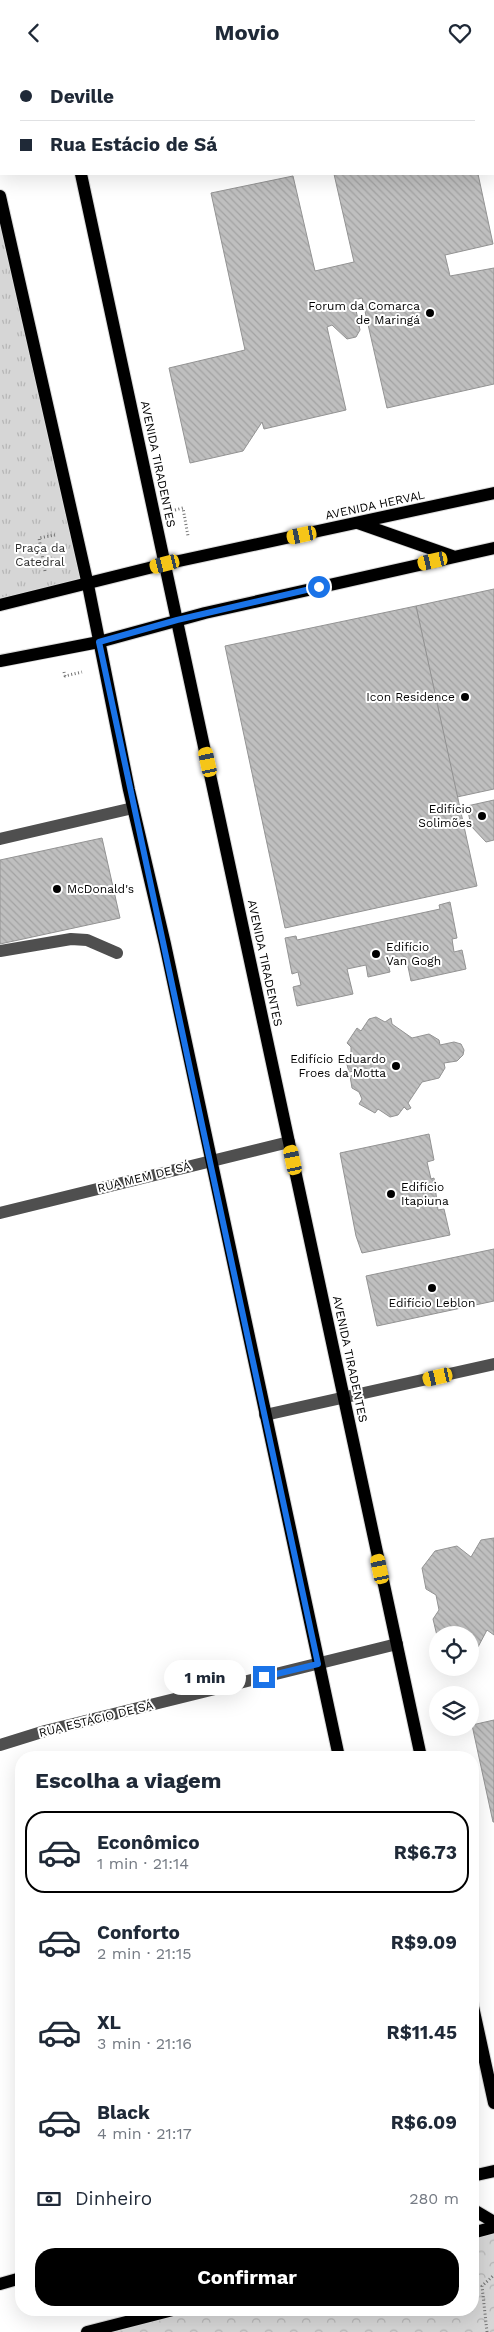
<!DOCTYPE html>
<html lang="pt">
<head>
<meta charset="utf-8">
<style>
	:root { --surface:#fff; --page:#f6f6f7; --text:#1f2937; --muted:#747a83; --line:#e0e1e3; --accent:#000 }
	body { margin:0; font-family:"Work Sans",sans-serif; background:var(--page); color:var(--text); height:100vh; display:flex; flex-direction:column; font-size:19px; white-space:nowrap }
	* { box-sizing:border-box; margin:0 }
	p { font-size:16px; color:var(--muted) }
	.icon { flex:none; width:28px; height:28px; fill:none; stroke:currentColor; stroke-width:2; stroke-linecap:round; stroke-linejoin:round }
	.map { position:relative; flex:1; overflow:hidden }
	.panel { position:absolute; left:15px; top:1686px; width:464px; height:565px; display:flex; flex-direction:column; background:var(--surface); border-radius:20px; box-shadow:0 5px 20px #0002 }
	.panel>* { flex:none }
	.hud { position:absolute; left:0px; top:0px; width:495px; height:110px; box-shadow:0 5px 20px #0002; display:grid; align-content:center; height:110px; padding:0 20px; background:var(--surface) }
	.fabs { position:absolute; left:429px; top:1561px; display:grid; gap:10px }
	.fabs a { display:grid; place-items:center; width:50px; height:50px; border-radius:50%; background:var(--surface); box-shadow:0 5px 20px #0002; font-size:25px }
	.end { position:absolute; width:22px; height:22px; margin:-11px; border:6px solid #1a73e8; background:#fff; box-shadow:0 0 0 2px #fff }
	.from { border-radius:50% }
	.bubble { position:absolute; height:35px; border-radius:18px; background:var(--surface); box-shadow:0 5px 20px #0002; font-size:16px; font-weight:700; line-height:35px; text-align:center }
	.car { position:absolute; width:15px; height:30px; margin:-15px -8px; border-radius:6px; box-shadow:0 0 4px 1px #0007; background:linear-gradient(#f5c518 24%,#345 0 40%,#f5c518 0 76%,#345 0 86%,#f5c518 0) }
	.hud b { display:flex; align-items:center; gap:18px; height:48px; font-size:19px }
	.hud b+b { border-top:1px solid var(--line) }
	.hud i { width:12px; height:12px; background:var(--text) }
	ul { padding:0; list-style:none }
	li { display:flex; align-items:center; gap:15px; height:82px; margin:0 10px 8px; padding:0 10px; border:2px solid transparent; border-radius:20px }
	li div { flex:1 }
	li b { display:block; font-size:19px }
	li em { font-style:normal; font-weight:700 }
	li.selected { border-color:var(--accent) }
	li>.icon { width:45px; height:45px; stroke-width:1.5 }
	h2 { padding:0 20px; font-size:22px; line-height:60px }
	.pay { display:flex; align-items:center; gap:12px; height:55px; padding:0 20px; font-size:19px }
	.pay p { margin-inline-start:auto }
	.button { display:flex; gap:10px; margin-top:auto; padding:10px 20px }
	.button a { flex:1; height:58px; border-radius:20px; background:var(--accent); color:#fff; font-size:20px; font-weight:700; line-height:58px; text-align:center }
	header { display:flex; justify-content:space-between; align-items:center; height:65px; padding:0 20px; background:var(--surface); font-size:22px; font-weight:700 }
	.map>svg:first-child { display:block }
	.grass { fill:url(#grass-tufts) }
	.forest { fill:url(#forest-crowns) }
	.building { fill:url(#building-back-hatch); stroke:#939393 }
	.lines { fill:none; stroke-linecap:round; stroke-linejoin:round }
	.major-casing { stroke:#dbdbdb; stroke-width:14 }
	.path { stroke:#717171; stroke-width:3; stroke-dasharray:1 2.5; stroke-linecap:butt }
	.minor { stroke:#4f4f4f; stroke-width:12 }
	.major { stroke:#000; stroke-width:12 }
	.route { stroke:#1a73e8; stroke-width:6 }
	.poi-dot { fill:#000; stroke:#fff; stroke-width:2 }
	.labels { text-anchor:middle; stroke-width:4; stroke-linejoin:round; paint-order:stroke }
	.poi-label { font-size:12px; fill:#000; stroke:#fff; text-anchor:end }
	.street-label { font-size:12px; fill:#000; stroke:#fff }
	.park-label { font-size:12px; fill:#2d2d2d; stroke:#fff }
</style>
</head>
<body>
<header><svg class="icon" aria-label="back" viewBox="0 0 24 24"><path d="M15 5l-7 7 7 7"/></svg>Movio<svg class="icon" aria-label="heart" viewBox="0 0 24 24"><path d="M12 20l-8-8c-3-5 5-10 8-4 3-6 11-1 8 4z"/></svg></header>
<div class="map">
<svg width="494" height="2267" viewBox="0 0 494 2267">
	<defs>
		<pattern id="grass-tufts" width="24" height="20" patternUnits="userSpaceOnUse" patternTransform="scale(1.25)"><rect width="24" height="20" fill="#d6d6d6"/><path d="M3 7l-1-3M5 7V3M7 7l1-3M15 17l-1-3M17 17v-4M19 17l1-3" fill="none" stroke="#b6b6b6"/></pattern>
		<pattern id="forest-crowns" width="20" height="18" patternUnits="userSpaceOnUse" patternTransform="scale(1.25)"><rect width="20" height="18" fill="#d6d6d6"/><path d="M2 6a3 3 0 1 1 6 0M12 15a3 3 0 1 1 6 0" fill="none" stroke="#b6b6b6"/></pattern>
		<pattern id="building-back-hatch" width="6" height="6" patternUnits="userSpaceOnUse" patternTransform="scale(1.25)"><rect width="6" height="6" fill="#bfbfbf"/><path d="M-1 5l2 2M0 0l6 6M5-1l2 2" fill="none" stroke="#a2a2a2"/></pattern>
	</defs>
	<rect width="100%" height="100%" fill="#fff"/>
	<path class="grass" d="M0,131l88,389 -88,20z"/>
	<path class="forest" d="M494,2162v105h-390l81,-22h287l1,-77z"/>
	<g class="building">
		<path d="M334,109h144l15,70 -48,11 5,21 44,-8v116l-107,24 -25,-110 -8,2 6,30 -4,7 -9,2 -15,-14 -5,2 19,83 -82,19 -2,-7 -19,29 -53,12 -21,-95 76,-18 -34,-157 82,-17 22,95 39,-9z"/>
		<path d="M494,524v200l-37,8 -41,-191z"/>
		<path d="M416,541l61,280 -192,42 -60,-282z"/>
		<path d="M494,735v40l-8,2 -15,-16 -4,-20z"/>
		<path d="M102,773l18,80 -120,26v-84z"/>
		<path d="M450,837l7,36 -5,1 2,13 8,-2 4,19 -55,12 -5,-24 -19,3 3,12 -22,5 -2,-12 -19,4 6,25 -56,12 -4,-19 8,-2 -3,-13 -6,2 -7,-36 11,-2 1,4 143,-31 -1,-4z"/>
		<path d="M376,952l9,5 6,-4 1,6 20,14 17,-4 10,6 1,5 14,-3 7,2 3,6 -1,5 -6,6 -13,2 1,5 -6,10 -17,4 -14,21 3,5 -4,2 -3,-3 -6,8 -8,2 -12,-8 -3,4 -16,-9 3,-5 -3,-7 -7,-4 -2,-12 5,-1 -1,-4 -5,1 -3,-11 5,-7v-7l-4,-4 10,-15 4,3 8,-12z"/>
		<path d="M429,1069l5,26 -7,2 4,17 3,-1 4,32 6,-1 6,26 -88,18 -6,-17 -16,-83z"/>
		<path d="M494,1184v52l-117,25 -11,-50z"/>
		<path d="M494,1473v97l-7,-5 -9,17 -8,1v-13h-32v5l-5,-21 6,-9 -3,-15 -10,-6 -4,-21 13,-17 22,-5 14,11 10,-17z"/>
		<path d="M494,1655v102h-1l-21,-97z"/>
	</g>
	<g class="lines">
		<g class="major-casing">
			<g id="major">
				<path d="M57,0v1"/>
				<path d="M81,109l340,1583"/>
				<path d="M0,131l88,389 41,205 36,154 174,813"/>
				<path d="M358,458l94,33"/>
				<path d="M0,540l165,-41 329,-71"/>
				<path d="M0,596l99,-19 106,-29 289,-65"/>
				<path d="M472,1937l22,101"/>
				<path d="M472,2111l22,-5"/>
				<path d="M472,2144l22,13"/>
				<path d="M472,2168l22,-6"/>
				<path d="M0,2219l21,-6"/>
				<path d="M87,2267l86,-22"/>
			</g>
		</g>
		<g class="path">
			<path d="M175,445l8,-2 5,28"/>
			<path d="M45,506l-6,-33 16,-3"/>
			<path d="M64,607l1,4 17,-4"/>
			<path d="M487,2267l-5,-46 12,-11"/>
		</g>
		<g class="minor">
			<path d="M460,1l7,-1"/>
			<path d="M0,93h1"/>
			<path d="M0,774l133,-31"/>
			<path d="M0,886l71,-12 16,1 30,13"/>
			<path d="M0,1148l289,-71"/>
			<path d="M265,1350l229,-51"/>
			<path d="M0,1680l45,-14 352,-87"/>
		</g>
		<use href="#major" class="major"/>
	</g>
	<g class="lines">
		<path class="route" d="M264,1612l54,-13c-73,-341 -147,-681 -219,-1022l78,-22 142,-33"/>
	</g>
	<g class="poi-dot">
		<circle cx="430" cy="248" r="5"/>
		<circle cx="465" cy="632" r="5"/>
		<circle cx="482" cy="751" r="5"/>
		<circle cx="57" cy="824" r="5"/>
		<circle cx="376" cy="889" r="5"/>
		<circle cx="396" cy="1001" r="5"/>
		<circle cx="391" cy="1129" r="5"/>
		<circle cx="432" cy="1223" r="5"/>
	</g>
	<g class="labels">
		<g class="poi-label">
			<text x="420" y="245">Forum da Comarca<tspan x="420" dy="14">de Maringá</tspan></text>
			<text x="455" y="636">Icon Residence</text>
			<text x="472" y="748">Edifício<tspan x="472" dy="14">Solimões</tspan></text>
			<text x="67" y="828" text-anchor="start">McDonald's</text>
			<text x="386" y="886" text-anchor="start">Edifício<tspan x="386" dy="14">Van Gogh</tspan></text>
			<text x="386" y="998">Edifício Eduardo<tspan x="386" dy="14">Froes da Motta</tspan></text>
			<text x="401" y="1126" text-anchor="start">Edifício<tspan x="401" dy="14">Itapiuna</tspan></text>
			<text x="432" y="1242" text-anchor="middle">Edifício Leblon</text>
		</g>
		<g class="street-label">
			<text transform="translate(158 399) rotate(78)" y="4">AVENIDA TIRADENTES</text>
			<text transform="translate(375 440) rotate(-12)" y="4">AVENIDA HERVAL</text>
			<text transform="translate(265 898) rotate(78)" y="4">AVENIDA TIRADENTES</text>
			<text transform="translate(144 1112) rotate(-14)" y="4">RUA MEM DE SÁ</text>
			<text transform="translate(350 1294) rotate(78)" y="4">AVENIDA TIRADENTES</text>
			<text transform="translate(96 1654) rotate(-14)" y="4">RUA ESTÁCIO DE SÁ</text>
		</g>
		<g class="park-label">
			<text x="40" y="487">Praça da<tspan x="40" dy="14">Catedral</tspan></text>
		</g>
	</g>
</svg>
<div class="fabs">
<a><svg class="icon" aria-label="locate" viewBox="0 0 24 24"><circle cx="12" cy="12" r="6"/><path d="M12 2v4M12 18v4M2 12h4M18 12h4"/></svg></a>
<a><svg class="icon" aria-label="layers" viewBox="0 0 24 24"><path d="M12 4l9 5-9 5-9-5zM3 14l9 5 9-5"/></svg></a>
</div>
<i class="end from" style="left:319px;top:522px"></i>
<i class="end" style="left:264px;top:1612px"></i>
<div class="bubble" style="left:164px;top:1595px;width:82px">1 min</div>
<i class="car" style="left:302px;top:470px;rotate:258deg"></i>
<i class="car" style="left:433px;top:496px;rotate:257deg"></i>
<i class="car" style="left:165px;top:499px;rotate:256deg"></i>
<i class="car" style="left:208px;top:697px;rotate:348deg"></i>
<i class="car" style="left:293px;top:1095px;rotate:348deg"></i>
<i class="car" style="left:438px;top:1312px;rotate:257deg"></i>
<i class="car" style="left:380px;top:1504px;rotate:348deg"></i>
<div class="hud">
<b><i class="from"></i>Deville</b>
<b><i></i>Rua Estácio de Sá</b>
</div>
<section class="panel">
<h2>Escolha a viagem</h2>
<ul>
<li class="selected"><svg class="icon" aria-label="car" viewBox="0 0 24 24"><path d="M5 17H2v-5l4-1 3-4h7l3 4 3 1v5h-3M9 17h6M6 11h13"/><circle cx="7" cy="17" r="2"/><circle cx="17" cy="17" r="2"/></svg><div><b>Econômico</b><p>1 min · 21:14</p></div><em>R$6.73</em></li>
<li><svg class="icon" aria-label="car" viewBox="0 0 24 24"><path d="M5 17H2v-5l4-1 3-4h7l3 4 3 1v5h-3M9 17h6M6 11h13"/><circle cx="7" cy="17" r="2"/><circle cx="17" cy="17" r="2"/></svg><div><b>Conforto</b><p>2 min · 21:15</p></div><em>R$9.09</em></li>
<li><svg class="icon" aria-label="car" viewBox="0 0 24 24"><path d="M5 17H2v-5l4-1 3-4h7l3 4 3 1v5h-3M9 17h6M6 11h13"/><circle cx="7" cy="17" r="2"/><circle cx="17" cy="17" r="2"/></svg><div><b>XL</b><p>3 min · 21:16</p></div><em>R$11.45</em></li>
<li><svg class="icon" aria-label="car" viewBox="0 0 24 24"><path d="M5 17H2v-5l4-1 3-4h7l3 4 3 1v5h-3M9 17h6M6 11h13"/><circle cx="7" cy="17" r="2"/><circle cx="17" cy="17" r="2"/></svg><div><b>Black</b><p>4 min · 21:17</p></div><em>R$6.09</em></li>
</ul>
<div class="pay"><svg class="icon" aria-label="cash" viewBox="0 0 24 24"><path d="M3 7h18v10H3z"/><circle cx="12" cy="12" r="2"/></svg>Dinheiro<p>280 m</p></div>
<div class="button"><a>Confirmar</a></div>
</section>
</div>
</body>
</html>
